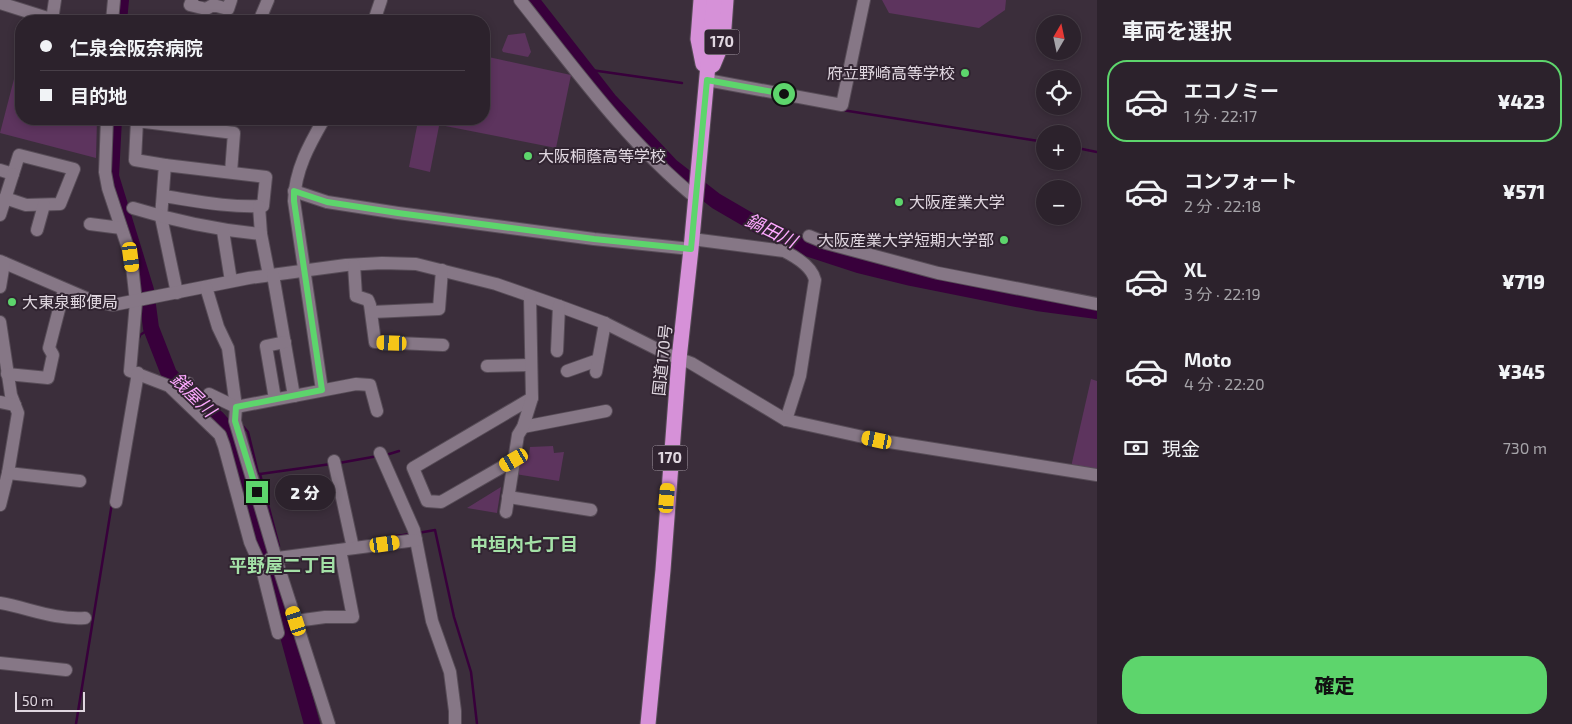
<!DOCTYPE html>
<html lang="ja">
<head>
<meta charset="utf-8">
<style>
	:root { --surface:#2c222c; --page:#382f38; --text:#f1f3f6; --muted:#a6a4a9; --line:#483f48; --accent:#5dd56c }
	body { margin:0; font-family:"Exo 2","Noto Sans JP",sans-serif; background:var(--page); color:var(--text); height:100vh; display:flex; flex-direction:column; font-size:19px; white-space:nowrap }
	* { box-sizing:border-box; margin:0 }
	p { font-size:16px; color:var(--muted) }
	.icon { flex:none; width:28px; height:28px; fill:none; stroke:currentColor; stroke-width:2; stroke-linecap:round; stroke-linejoin:round }
	.map { position:relative; flex:1; overflow:hidden }
	.sheet { display:flex; flex-direction:column; background:var(--surface); width:475px }
	.sheet>* { flex:none }
	.top-card { position:absolute; left:15px; top:15px; width:475px; height:110px; border-radius:20px; box-shadow:0 2px 8px #0003,0 0 0 1px var(--line); display:grid; align-content:center; height:110px; padding:0 25px; background:var(--surface) }
	.needle { width:32px; rotate:9deg }
	.controls { position:absolute; left:1036px; top:15px; display:grid; gap:10px }
	.controls a { display:grid; place-items:center; width:45px; height:45px; border-radius:50%; background:var(--surface); box-shadow:0 2px 8px #0003,0 0 0 1px var(--line); font-size:25px }
	.scale { position:absolute; left:15px; bottom:12px; width:70px; box-sizing:border-box; padding-left:5px; border:2px solid #e0d7e0; border-top:0; font-size:14px; line-height:18px; white-space:nowrap; color:#e0d7e0; -webkit-text-stroke:4px #312431; paint-order:stroke }
	.end { position:absolute; width:22px; height:22px; margin:-11px; border:6px solid #5dd56c; background:#111; box-shadow:0 0 0 2px #111 }
	.from { border-radius:50% }
	.bubble { position:absolute; height:35px; border-radius:18px; background:var(--surface); box-shadow:0 2px 8px #0003,0 0 0 1px var(--line); font-size:16px; font-weight:800; line-height:35px; text-align:center }
	.car { position:absolute; width:15px; height:30px; margin:-15px -8px; border-radius:6px; box-shadow:0 0 4px 1px #0007; background:linear-gradient(#f5c518 24%,#345 0 40%,#f5c518 0 76%,#345 0 86%,#f5c518 0) }
	.top-card b { display:flex; align-items:center; gap:18px; height:48px; font-size:19px }
	.top-card b+b { border-top:1px solid var(--line) }
	.top-card i { width:12px; height:12px; background:var(--text) }
	ul { padding:0; list-style:none }
	li { display:flex; align-items:center; gap:15px; height:82px; margin:0 10px 8px; padding:0 15px; border:2px solid transparent; border-radius:20px }
	li div { flex:1 }
	li b { display:block; font-size:19px }
	li em { font-style:normal; font-weight:800 }
	li.current { border-color:var(--accent) }
	li>.icon { width:45px; height:45px; stroke-width:1.5 }
	h2 { padding:0 25px; font-size:22px; line-height:60px }
	.pay { display:flex; align-items:center; gap:12px; height:55px; padding:0 25px; font-size:19px }
	.pay p { margin-inline-start:auto }
	.action { display:flex; gap:10px; margin-top:auto; padding:10px 25px }
	.action a { flex:1; height:58px; border-radius:20px; background:var(--accent); color:#111; font-size:20px; font-weight:800; line-height:58px; text-align:center }
	main { display:flex; flex:1; min-height:0 }
	.map>svg:first-child { display:block }
	.green { fill:#5d345e }
	.lines { fill:none; stroke-linecap:round; stroke-linejoin:round }
	.stream { stroke:#38003b; stroke-width:2.5 }
	.river { stroke:#38003b; stroke-width:16 }
	.minor-casing { stroke:#574c57; stroke-width:14 }
	.highway-casing { stroke:#574c57; stroke-width:17 }
	.minor { stroke:#867786; stroke-width:12 }
	.highway { stroke:#d691d8; stroke-width:15 }
	.route { stroke:#5dd56c; stroke-width:6 }
	.poi-dot { fill:#5dd56c; stroke:#312431; stroke-width:2 }
	.labels { text-anchor:middle; stroke-width:4; stroke-linejoin:round; paint-order:stroke }
	.shield { fill:#312431; stroke:#aca1ac; stroke-width:1 }
	.shield-label { font-size:15px; font-weight:bold; fill:#e0d7e0 }
	.poi-label { font-size:16px; fill:#e0d7e0; stroke:#312431; text-anchor:start }
	.street-label { font-size:16px; fill:#e0d7e0; stroke:#312431 }
	.water-label { font-size:18px; font-style:italic; fill:#fca8fe; stroke:#312431 }
	.neighbourhood-label { font-size:18px; font-weight:bold; fill:#a4e1a7; stroke:#312431 }
</style>
</head>
<body>
<main>
<div class="map">
<svg width="1097" height="724" viewBox="0 0 1097 724">
	<rect width="100%" height="100%" fill="#3b2e3b"/>
	<g class="green">
		<path d="M882,0h124l-1,10 -26,18 -90,-15z"/>
		<path d="M525,33l6,19 -3,5 -25,-5 -1,-2 6,-15z"/>
		<path d="M21,52v67h76l-1,39 -96,-25z"/>
		<path d="M484,56l87,19 -15,73 -136,-27 1,-2h63z"/>
		<path d="M418,121l21,5 -9,46 -21,-5z"/>
		<path d="M1091,379l6,2v89l-26,-3z"/>
		<path d="M553,446l1,7 10,-1 -5,29 -44,-7 4,-19h10l1,-8z"/>
		<path d="M501,487l-4,26 -30,-5z"/>
	</g>
	<g class="lines">
		<g class="stream">
			<path d="M584,69l98,14"/>
			<path d="M842,110l203,32"/>
			<path d="M1072,147l25,5"/>
			<path d="M139,338l1,-3 11,-7"/>
			<path d="M203,407l7,-4 10,3"/>
			<path d="M241,424l7,8 10,41 2,1 19,72"/>
			<path d="M386,455l13,-4"/>
			<path d="M339,463l39,-7"/>
			<path d="M260,474l71,-10"/>
			<path d="M418,533l17,-3 19,87 17,55 6,52"/>
			<path d="M383,538l27,-4"/>
			<path d="M76,724l36,-221"/>
		</g>
		<g class="river">
			<path d="M531,0l78,100 62,66 45,35 43,25 20,8 30,15 49,16 53,13 126,25 60,8"/>
			<path d="M119,21l2,-21"/>
			<path d="M114,119l-3,57 35,114 5,38 18,46 19,20 30,25 8,9 7,15 17,63 8,36 6,6 48,176"/>
		</g>
		<g class="minor-casing">
			<g id="minor">
				<path d="M192,0l-2,5 16,4 7,-4 15,4 3,-9"/>
				<path d="M520,0c55,69 107,142 176,198"/>
				<path d="M0,3l57,18"/>
				<path d="M260,19l8,-19"/>
				<path d="M52,20l3,-20"/>
				<path d="M112,21l2,-21"/>
				<path d="M374,21l7,-21"/>
				<path d="M707,80l135,25 22,-105"/>
				<path d="M107,119l-2,53 3,16 23,69 5,45 -6,69 39,15 51,49 4,11 26,96 12,27 16,64"/>
				<path d="M165,165l-30,-5 2,-39 97,12 -3,39"/>
				<path d="M0,170l13,4 6,-19 55,14 -14,35 -34,1 -21,-7"/>
				<path d="M294,191l33,11 71,11 196,26 97,10"/>
				<path d="M163,196c33,5 67,12 100,10l3,-29 -101,-12 -4,52 16,76"/>
				<path d="M259,206l2,28 8,41"/>
				<path d="M133,208c42,13 84,22 128,26"/>
				<path d="M0,215l13,-41"/>
				<path d="M90,224l31,4"/>
				<path d="M37,230l7,-25"/>
				<path d="M223,231l8,50"/>
				<path d="M809,236l17,7 112,30 159,31"/>
				<path d="M692,239l92,12c12,6 28,16 31,29l-15,96 -14,44"/>
				<path d="M0,261l93,40 20,4 136,-27 97,-13 36,-2 34,1 80,20 63,22 46,17 62,31 24,9 95,57 91,20 220,35"/>
				<path d="M354,265l2,31 12,4 2,5 5,37 68,3"/>
				<path d="M273,275l21,121"/>
				<path d="M0,287l4,-24"/>
				<path d="M206,287l12,40 10,21 8,59 -1,14 41,138 53,165"/>
				<path d="M372,312l67,-3 3,-39"/>
				<path d="M0,322l11,73 7,18 -10,60 -8,32"/>
				<path d="M557,351l2,-45"/>
				<path d="M487,366l44,-1"/>
				<path d="M567,371l31,-11"/>
				<path d="M596,372l9,-49"/>
				<path d="M7,374l41,4 5,-23 -4,-7 15,-58"/>
				<path d="M322,390l-28,-189c1,-31 15,-56 30,-82"/>
				<path d="M176,391l12,-8"/>
				<path d="M209,394l27,13 120,-23 14,1 7,26"/>
				<path d="M275,399l-9,-53 19,-4"/>
				<path d="M0,402l15,3"/>
				<path d="M523,427l83,-16"/>
				<path d="M380,453l34,77 18,91 18,51 5,39v13"/>
				<path d="M514,460l-73,42 -14,-1 -14,-33 119,-70"/>
				<path d="M334,461l19,87"/>
				<path d="M8,473l72,8"/>
				<path d="M508,497l83,13"/>
				<path d="M116,502l22,-129"/>
				<path d="M506,512l12,-77 5,-8 9,-29 -2,-101"/>
				<path d="M270,559l146,-19"/>
				<path d="M0,603c29,5 54,17 85,15"/>
				<path d="M296,621l29,-4h28l-13,-67"/>
				<path d="M0,663l66,7"/>
			</g>
		</g>
		<g class="highway-casing">
			<g id="highway">
				<path d="M701,0l-3,39 5,25"/>
				<path d="M713,65l10,-24 3,-41"/>
				<path d="M648,724l15,-154 16,-211 12,-110 23,-249"/>
			</g>
		</g>
		<use href="#minor" class="minor"/>
		<use href="#highway" class="highway"/>
	</g>
	<g class="lines">
		<path class="route" d="M257,492l-22,-71 1,-14 86,-17 -28,-189v-10l33,11 71,11 196,26 97,10 16,-169 77,14"/>
	</g>
	<g class="poi-dot">
		<circle cx="965" cy="73" r="5"/>
		<circle cx="528" cy="156" r="5"/>
		<circle cx="899" cy="202" r="5"/>
		<circle cx="1004" cy="240" r="5"/>
		<circle cx="12" cy="302" r="5"/>
	</g>
	<g class="labels">
		<g class="shield">
			<rect x="704.5" y="29.5" width="35" height="25" rx="4"/>
			<rect x="652.5" y="445.5" width="35" height="25" rx="4"/>
		</g>
		<g class="shield-label">
			<text x="722" y="47">170</text>
			<text x="670" y="463">170</text>
		</g>
		<g class="poi-label">
			<text x="955" y="79" text-anchor="end">府立野崎高等学校</text>
			<text x="538" y="162">大阪桐蔭高等学校</text>
			<text x="909" y="208">大阪産業大学</text>
			<text x="994" y="246" text-anchor="end">大阪産業大学短期大学部</text>
			<text x="22" y="308">大東泉郵便局</text>
		</g>
		<g class="street-label">
			<text transform="translate(662 360) rotate(-84)" y="6">国道170号</text>
		</g>
		<g class="water-label">
			<text transform="translate(771 231) rotate(26)" y="6">鍋田川</text>
			<text transform="translate(193 395) rotate(44)" y="6">銭屋川</text>
		</g>
		<g class="neighbourhood-label">
			<text x="524" y="551">中垣内七丁目</text>
			<text x="283" y="572">平野屋二丁目</text>
		</g>
	</g>
</svg>
<div class="controls">
<a><svg class="needle" viewBox="-14 -14 28 28"><path d="M0-13l5 13h-10z" fill="#e53935"/><path d="M0 13l5-13h-10z" fill="#a6a4a9"/></svg></a>
<a><svg class="icon" aria-label="locate" viewBox="0 0 24 24"><circle cx="12" cy="12" r="6"/><path d="M12 2v4M12 18v4M2 12h4M18 12h4"/></svg></a>
<a>+</a>
<a>−</a>
</div>
<div class="scale">50 m</div>
<i class="end from" style="left:784px;top:94px"></i>
<i class="end" style="left:257px;top:492px"></i>
<div class="bubble" style="left:275px;top:475px;width:60px">2 分</div>
<i class="car" style="left:131px;top:257px;rotate:173deg"></i>
<i class="car" style="left:392px;top:343px;rotate:272deg"></i>
<i class="car" style="left:877px;top:440px;rotate:282deg"></i>
<i class="car" style="left:514px;top:460px;rotate:240deg"></i>
<i class="car" style="left:667px;top:498px;rotate:5deg"></i>
<i class="car" style="left:385px;top:544px;rotate:82deg"></i>
<i class="car" style="left:296px;top:621px;rotate:342deg"></i>
<div class="top-card">
<b><i class="from"></i>仁泉会阪奈病院</b>
<b><i></i>目的地</b>
</div>
</div>
<section class="sheet">
<h2>車両を選択</h2>
<ul>
<li class="current"><svg class="icon" aria-label="car" viewBox="0 0 24 24"><path d="M5 17H2v-5l4-1 3-4h7l3 4 3 1v5h-3M9 17h6M6 11h13"/><circle cx="7" cy="17" r="2"/><circle cx="17" cy="17" r="2"/></svg><div><b>エコノミー</b><p>1 分 · 22:17</p></div><em>¥423</em></li>
<li><svg class="icon" aria-label="car" viewBox="0 0 24 24"><path d="M5 17H2v-5l4-1 3-4h7l3 4 3 1v5h-3M9 17h6M6 11h13"/><circle cx="7" cy="17" r="2"/><circle cx="17" cy="17" r="2"/></svg><div><b>コンフォート</b><p>2 分 · 22:18</p></div><em>¥571</em></li>
<li><svg class="icon" aria-label="car" viewBox="0 0 24 24"><path d="M5 17H2v-5l4-1 3-4h7l3 4 3 1v5h-3M9 17h6M6 11h13"/><circle cx="7" cy="17" r="2"/><circle cx="17" cy="17" r="2"/></svg><div><b>XL</b><p>3 分 · 22:19</p></div><em>¥719</em></li>
<li><svg class="icon" aria-label="car" viewBox="0 0 24 24"><path d="M5 17H2v-5l4-1 3-4h7l3 4 3 1v5h-3M9 17h6M6 11h13"/><circle cx="7" cy="17" r="2"/><circle cx="17" cy="17" r="2"/></svg><div><b>Moto</b><p>4 分 · 22:20</p></div><em>¥345</em></li>
</ul>
<div class="pay"><svg class="icon" aria-label="cash" viewBox="0 0 24 24"><path d="M3 7h18v10H3z"/><circle cx="12" cy="12" r="2"/></svg>現金<p>730 m</p></div>
<div class="action"><a>確定</a></div>
</section>
</main>
</body>
</html>
